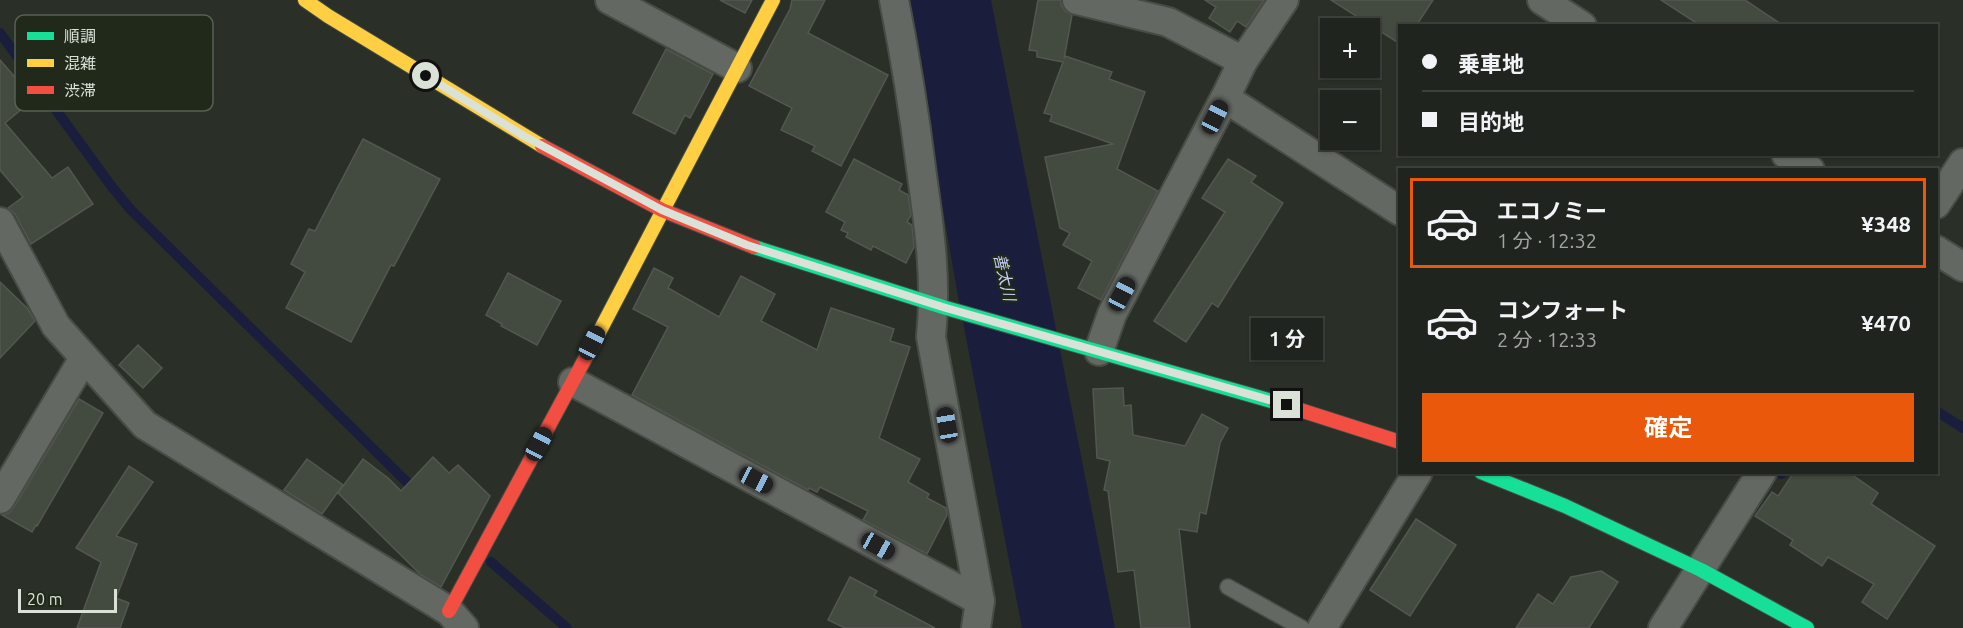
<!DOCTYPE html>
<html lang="ja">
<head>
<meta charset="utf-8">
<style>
	:root { --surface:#20241e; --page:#282c27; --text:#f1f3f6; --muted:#a2a4a4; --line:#3d413c; --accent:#ea580c }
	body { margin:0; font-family:Ubuntu,"Noto Sans JP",sans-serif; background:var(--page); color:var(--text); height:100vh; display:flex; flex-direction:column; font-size:22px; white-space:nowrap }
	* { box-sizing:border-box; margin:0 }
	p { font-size:20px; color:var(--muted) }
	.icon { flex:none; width:33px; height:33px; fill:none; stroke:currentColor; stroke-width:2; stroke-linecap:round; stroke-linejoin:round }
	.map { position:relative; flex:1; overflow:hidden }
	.details { position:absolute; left:1398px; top:168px; width:540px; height:306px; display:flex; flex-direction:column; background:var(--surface); border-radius:0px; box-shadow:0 2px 4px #0004,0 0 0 2px var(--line) }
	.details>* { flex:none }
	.hud { position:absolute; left:1398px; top:24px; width:540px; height:132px; border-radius:0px; box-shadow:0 2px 4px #0004,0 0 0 2px var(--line); display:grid; align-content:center; height:132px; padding:0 24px; background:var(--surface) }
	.buttons { position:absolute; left:1320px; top:18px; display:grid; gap:12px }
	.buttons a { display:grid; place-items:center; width:60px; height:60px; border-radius:0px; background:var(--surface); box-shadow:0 2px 4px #0004,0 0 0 2px var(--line); font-size:30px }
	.scale { position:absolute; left:18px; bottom:15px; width:99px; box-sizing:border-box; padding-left:6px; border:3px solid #dae1d7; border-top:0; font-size:16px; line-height:21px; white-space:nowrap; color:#dae1d7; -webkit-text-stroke:4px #20291a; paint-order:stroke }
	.end { position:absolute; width:27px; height:27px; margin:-14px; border:8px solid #dae1d7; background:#111; box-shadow:0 0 0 3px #111 }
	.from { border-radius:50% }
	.bubble { position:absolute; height:42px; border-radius:0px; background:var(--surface); box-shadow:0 2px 4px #0004,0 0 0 2px var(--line); font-size:20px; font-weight:700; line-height:42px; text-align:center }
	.car { position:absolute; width:18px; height:36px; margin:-18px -9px; border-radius:8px; box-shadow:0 0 4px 2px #0007; background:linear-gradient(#222 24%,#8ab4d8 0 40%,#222 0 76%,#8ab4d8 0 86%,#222 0) }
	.hud b { display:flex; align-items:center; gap:21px; height:57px; font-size:22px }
	.hud b+b { border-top:2px solid var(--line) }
	.hud i { width:15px; height:15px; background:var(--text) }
	ul { padding:10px 0 0; list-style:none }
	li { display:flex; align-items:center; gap:18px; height:90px; margin:0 12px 9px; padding:0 12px; border:3px solid transparent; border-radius:0px }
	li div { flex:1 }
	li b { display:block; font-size:22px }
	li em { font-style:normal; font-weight:700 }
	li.on { border-color:var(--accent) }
	li>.icon { width:54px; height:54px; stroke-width:1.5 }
	.cta { display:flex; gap:12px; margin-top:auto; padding:12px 24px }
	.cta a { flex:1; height:69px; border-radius:0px; background:var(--accent); color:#fff; font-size:24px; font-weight:700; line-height:69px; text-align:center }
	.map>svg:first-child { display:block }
	.water { fill:#1b1d3d }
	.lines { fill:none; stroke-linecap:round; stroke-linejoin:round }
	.stream { stroke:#1b1d3d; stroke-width:10 }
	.building { fill:#434a3f; stroke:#535751; stroke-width:1.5 }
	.lane-casing { stroke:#474c44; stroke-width:18 }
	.street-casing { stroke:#474c44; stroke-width:32 }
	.fast-casing { stroke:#474c44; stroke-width:16 }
	.slow-casing { stroke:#474c44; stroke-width:16 }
	.jam-casing { stroke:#474c44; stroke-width:16 }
	.lane { stroke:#646863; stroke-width:15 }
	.street { stroke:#646863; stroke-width:28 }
	.fast { stroke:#16e098; stroke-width:14 }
	.slow { stroke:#ffcf43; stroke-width:14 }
	.jam { stroke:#f24e42; stroke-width:14 }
	.route { stroke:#dae1d7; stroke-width:8 }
	.labels { text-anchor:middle; stroke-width:4.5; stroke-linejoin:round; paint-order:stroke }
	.water-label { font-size:16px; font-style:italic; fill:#c8cef8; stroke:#20291a }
	.key { fill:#20291a; stroke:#586053; stroke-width:1.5 }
	.key-label { font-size:16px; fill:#dae1d7 }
</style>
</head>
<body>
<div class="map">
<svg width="1963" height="628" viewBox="0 0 1963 628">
	<rect width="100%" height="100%" fill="#2a3028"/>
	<path class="water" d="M907,0h84l124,628h-93l-65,-337z"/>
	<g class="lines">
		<g class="stream">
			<path d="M0,33l112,154 19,23 287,283"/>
			<path d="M1936,411l27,17"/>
			<path d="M1779,472l2,2 1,-2"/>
			<path d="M491,562l76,66"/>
		</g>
	</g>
	<g class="building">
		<path d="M720,0h32l-7,13z"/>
		<path d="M792,0h33l-17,33 80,42 -47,91 -29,-15 3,-5 -34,-16 11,-22 -43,-22 41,-77z"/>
		<path d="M1038,0h23v5l4,6 7,4 -8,44 1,-3 47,16 -3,7 36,13 -28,77 41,22 -57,109 -23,-12 14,-27 -29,-16 7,-12 -10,-5 -15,-71 68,-13 -63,-23 2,-6 -8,-2 19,-51 -26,-5v-6l-8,-1z"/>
		<path d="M1205,0h59l-18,27 -9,-6 -7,11 -21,-14 7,-11z"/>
		<path d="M1331,0h102l-17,26h-16v18z"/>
		<path d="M1661,0h84l39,26h-83z"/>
		<path d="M666,49l47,25 -23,44 -5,-3 -10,19 -42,-21z"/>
		<path d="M0,60l34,39 -29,24 47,55 16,-11 25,37 -62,40 -16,-30 -7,-6 15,-11 -23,-27z"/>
		<path d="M363,139l77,40 -46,87 -3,-1 -40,77 -65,-34 19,-36 -14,-8 18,-35 6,2z"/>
		<path d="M854,159l48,25 -3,6 9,5 3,20 -4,7 5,3 2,22 -8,16 -33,-17 -2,4 -25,-13 2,-4 -7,-3 4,-8 -19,-10z"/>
		<path d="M1228,159l28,17 -5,6 32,21 -65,104 -6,-4 -26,39 -32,-21 71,-109 -23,-14z"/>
		<path d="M654,268l19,10 -5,10 51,29 22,-41 34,18 -14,27 56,29 14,-42 63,21 -4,12 20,6 -31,91 41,21 -12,23 21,12 -2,4 19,10 1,7 -20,39 -64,-34 5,-9 -48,-24 -3,5 -8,-4 -1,2 -176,-95 36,-68 -35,-18z"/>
		<path d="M508,273l53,28 -24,44 -36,-19 1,-2 -16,-9z"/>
		<path d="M0,282l27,26 8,13 -35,37z"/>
		<path d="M138,345l24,23 -19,20 -24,-23z"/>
		<path d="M1123,388l1,18 7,-1 2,30 52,11 17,-32 26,14 -8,15 -14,71 -6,-2 -3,20 -18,-3 11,99h-49l-7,-58 -16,2 -10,-81 -4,-1 6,-29 -13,-3 -4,-69z"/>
		<path d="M79,399l24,14 -66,113 -1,-1 -4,7 -30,-17 7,-2 5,-6z"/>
		<path d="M433,457l16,16 9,-8 32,31 -49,91 -20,-12 -83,-82 25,-34 25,19 13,13z"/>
		<path d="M307,459l36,26 -21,29 -38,-24z"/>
		<path d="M129,466l24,16 -37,54 21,8 -21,54 13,5 -9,25h-43l24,-66 -25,-14z"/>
		<path d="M1794,472h54l30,21 -7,11 64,42 -48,73 -25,-17 12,-18 -46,-27 -6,9 -32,-21 3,-5 -38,-24 17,-24 6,4z"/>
		<path d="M1416,519l40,26 -46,71 -40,-26z"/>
		<path d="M1601,571l17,11 -29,46h-73l22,-34 15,10 18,-27z"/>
		<path d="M850,577l27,14 -3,5 61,32h-90l-17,-8z"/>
	</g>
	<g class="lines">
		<g class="lane-casing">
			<path id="lane" d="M1228,587l74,41"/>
		</g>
		<g class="street-casing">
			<g id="street">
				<path d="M610,0l127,68"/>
				<path d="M894,0c11,56 20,111 27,168 8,59 16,109 10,169l49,264 -4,27"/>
				<path d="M1077,0l91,22 75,39"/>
				<path d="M1284,0l-41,61 -18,37 175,113"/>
				<path d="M1542,0l40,26"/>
				<path d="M1786,154l24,16"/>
				<path d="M1936,204l27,-41"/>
				<path d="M0,222l56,104 89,99 304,186 15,17"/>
				<path d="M1936,250l27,17"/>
				<path d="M1099,351l13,-37 113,-216"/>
				<path d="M573,382l407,219"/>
				<path d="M0,499l84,-141"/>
				<path d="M1322,628l96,-156"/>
				<path d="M1663,628l99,-156"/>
			</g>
		</g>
		<g class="fast-casing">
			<g id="fast">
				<path d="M754,247l192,61 329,94"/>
				<path d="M1481,472l84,34 136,64 106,58"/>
			</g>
		</g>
		<g class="slow-casing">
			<g id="slow">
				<path d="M305,0l23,16 214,130"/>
				<path d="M593,344l180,-344"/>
			</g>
		</g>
		<g class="jam-casing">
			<g id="jam">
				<path d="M542,146l120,64 92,37"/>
				<path d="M1275,402l125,40"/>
				<path d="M449,611l144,-267"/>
			</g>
		</g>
		<use href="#lane" class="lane"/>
		<use href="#street" class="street"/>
		<use href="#fast" class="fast"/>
		<use href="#slow" class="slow"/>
		<use href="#jam" class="jam"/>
	</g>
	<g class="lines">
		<path class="route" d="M426,76l98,60 138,74 85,35 199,63 341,97"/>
	</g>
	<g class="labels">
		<g class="water-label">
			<text transform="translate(1005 277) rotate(77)" y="6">善太川</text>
		</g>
	</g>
	<rect x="15" y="15" width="198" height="96" rx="9" class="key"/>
	<rect x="27" y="32" width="27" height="8" fill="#16e098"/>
	<rect x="27" y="59" width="27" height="8" fill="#ffcf43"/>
	<rect x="27" y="86" width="27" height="8" fill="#f24e42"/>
	<g class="key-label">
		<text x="64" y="42">順調</text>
		<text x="64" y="69">混雑</text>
		<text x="64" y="96">渋滞</text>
	</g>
</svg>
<div class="buttons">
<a>+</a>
<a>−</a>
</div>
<div class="scale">20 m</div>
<i class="end from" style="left:426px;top:76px"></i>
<i class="end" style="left:1287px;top:405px"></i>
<div class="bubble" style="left:1251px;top:318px;width:72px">1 分</div>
<i class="car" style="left:1215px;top:117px;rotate:27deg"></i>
<i class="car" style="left:1122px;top:294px;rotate:28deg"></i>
<i class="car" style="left:592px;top:343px;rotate:27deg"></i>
<i class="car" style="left:947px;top:425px;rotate:350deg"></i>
<i class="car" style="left:539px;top:444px;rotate:28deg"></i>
<i class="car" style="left:756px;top:480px;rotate:118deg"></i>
<i class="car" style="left:878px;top:546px;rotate:119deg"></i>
<div class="hud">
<b><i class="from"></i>乗車地</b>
<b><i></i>目的地</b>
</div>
<section class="details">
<ul>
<li class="on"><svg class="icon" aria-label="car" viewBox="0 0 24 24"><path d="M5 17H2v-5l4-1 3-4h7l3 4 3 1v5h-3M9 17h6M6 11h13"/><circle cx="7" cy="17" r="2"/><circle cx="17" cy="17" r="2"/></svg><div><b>エコノミー</b><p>1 分 · 12:32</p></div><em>¥348</em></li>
<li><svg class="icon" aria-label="car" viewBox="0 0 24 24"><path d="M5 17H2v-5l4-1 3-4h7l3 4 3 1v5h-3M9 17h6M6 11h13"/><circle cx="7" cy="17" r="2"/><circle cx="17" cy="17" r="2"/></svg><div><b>コンフォート</b><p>2 分 · 12:33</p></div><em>¥470</em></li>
</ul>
<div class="cta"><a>確定</a></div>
</section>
</div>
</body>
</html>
